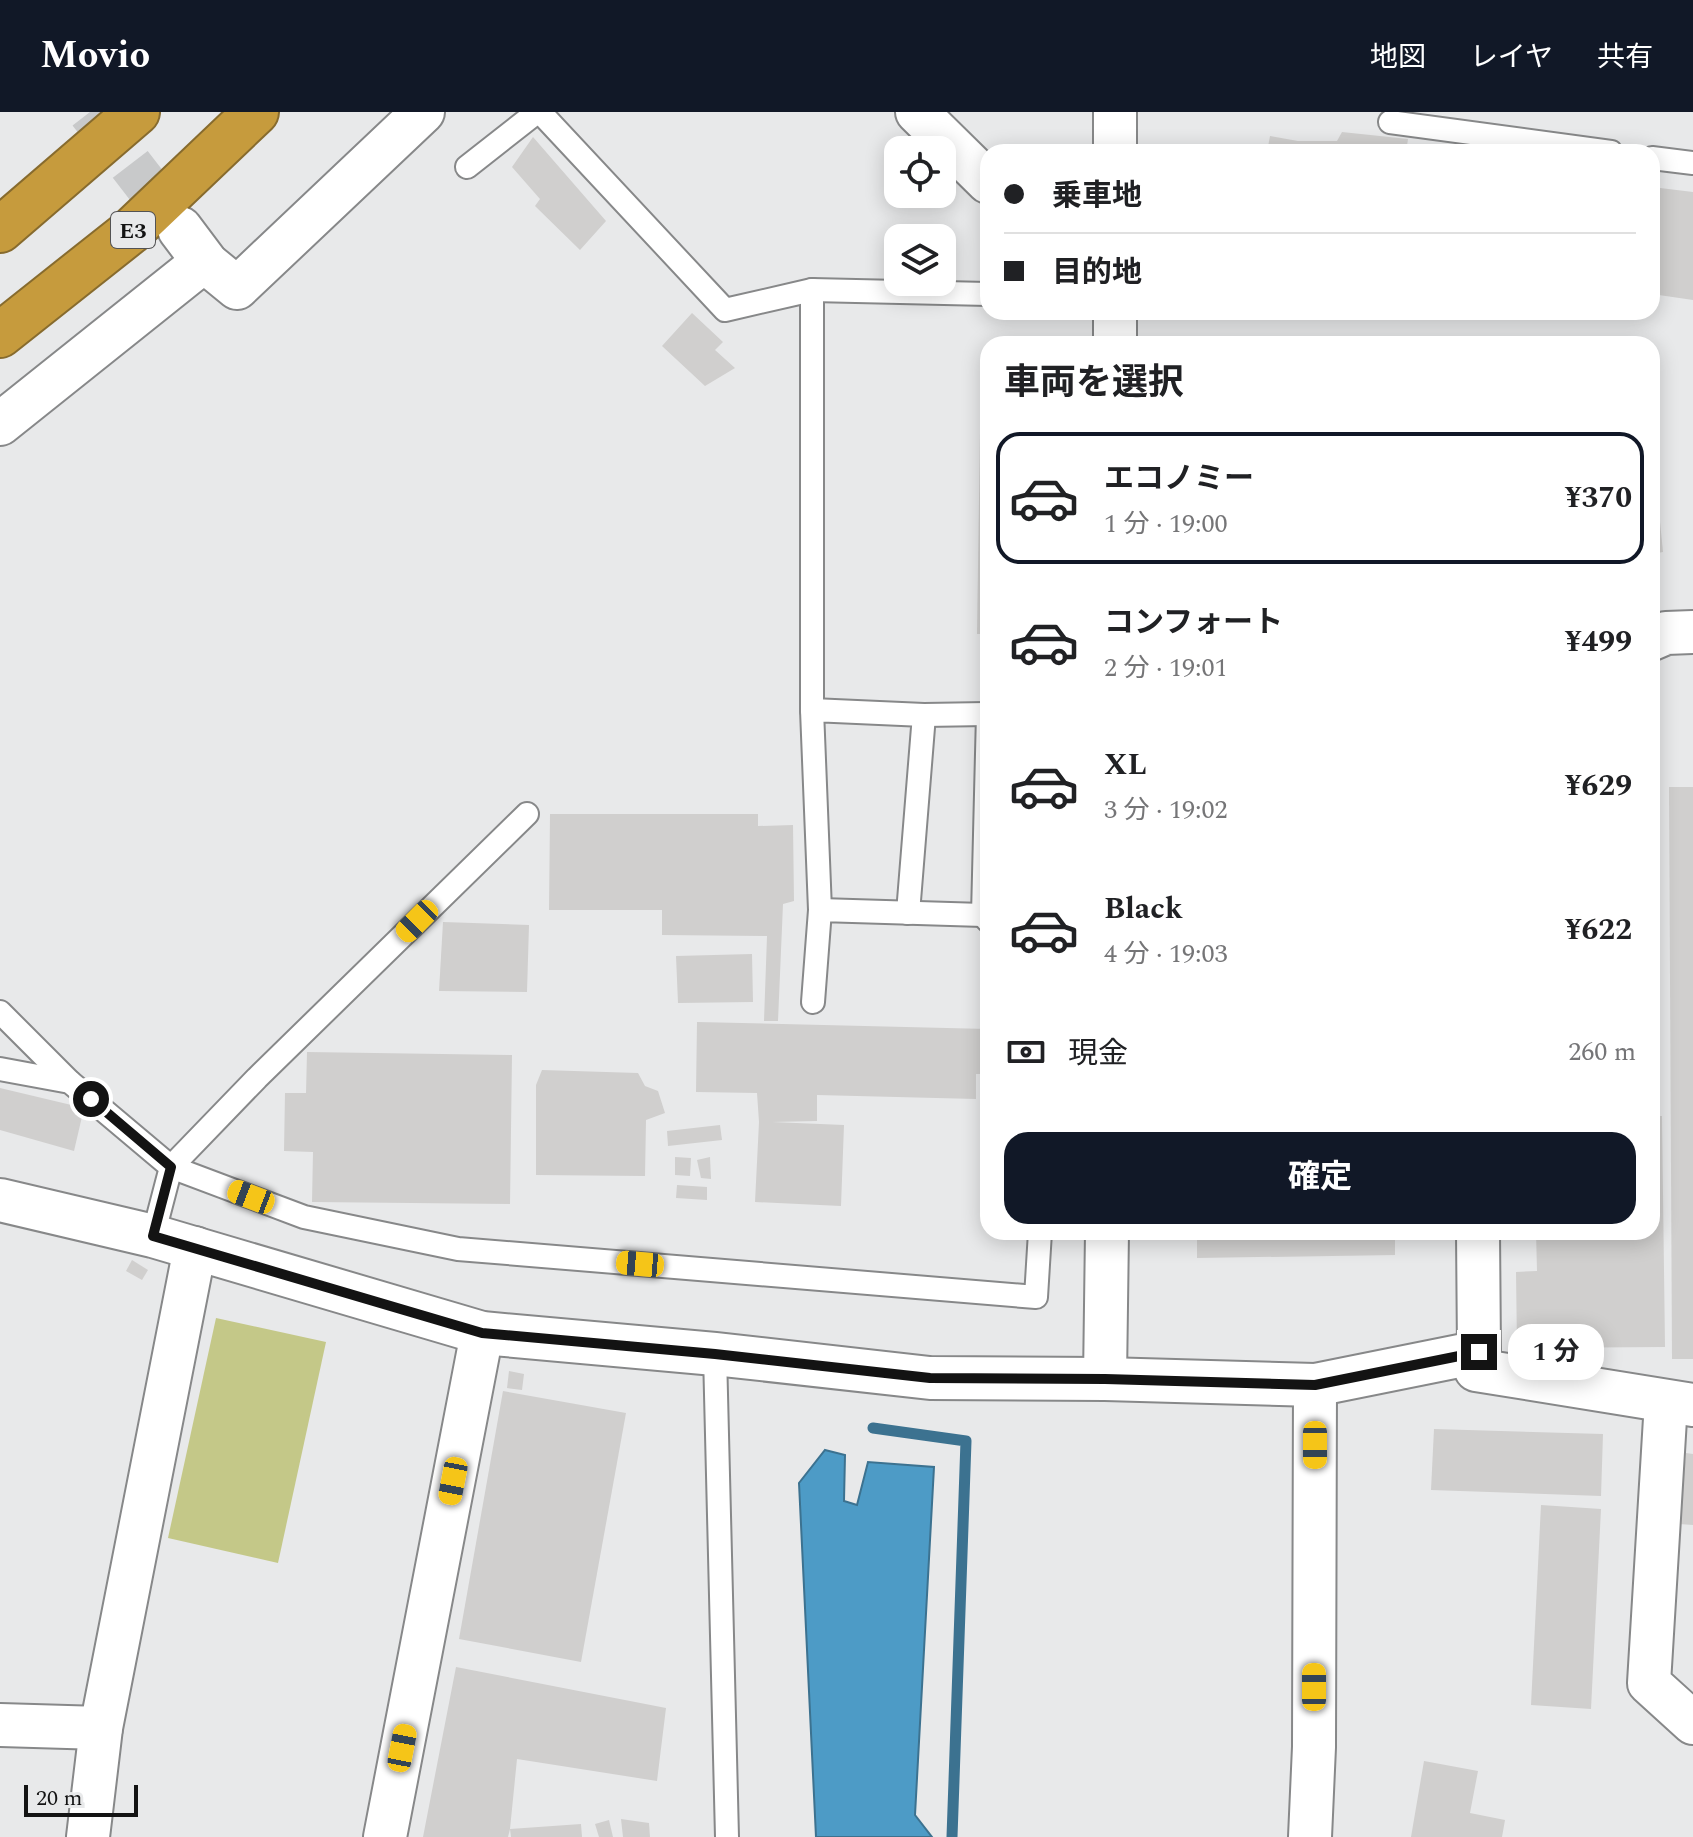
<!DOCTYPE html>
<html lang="ja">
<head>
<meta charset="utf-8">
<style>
	:root { --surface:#fff; --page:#f6f6f6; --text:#202124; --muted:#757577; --line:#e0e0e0; --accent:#111827 }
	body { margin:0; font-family:Spectral,"Noto Sans JP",serif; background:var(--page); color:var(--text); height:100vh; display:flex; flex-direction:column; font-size:30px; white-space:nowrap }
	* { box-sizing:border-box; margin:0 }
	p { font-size:26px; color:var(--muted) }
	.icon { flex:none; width:44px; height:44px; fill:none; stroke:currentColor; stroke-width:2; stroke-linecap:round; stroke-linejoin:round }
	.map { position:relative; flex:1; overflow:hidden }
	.drawer { position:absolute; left:980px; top:224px; width:680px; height:904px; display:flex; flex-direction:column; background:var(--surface); border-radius:24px; box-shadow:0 4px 20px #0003 }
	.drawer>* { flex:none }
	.top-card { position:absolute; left:980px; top:32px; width:680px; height:176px; border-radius:24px; box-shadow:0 4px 20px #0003; display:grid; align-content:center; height:176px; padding:0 24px; background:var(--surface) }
	.tools { position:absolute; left:884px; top:24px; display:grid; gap:16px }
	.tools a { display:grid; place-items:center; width:72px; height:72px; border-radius:16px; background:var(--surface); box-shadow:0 4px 20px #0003; font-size:40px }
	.scale { position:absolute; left:24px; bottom:20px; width:114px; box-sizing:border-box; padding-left:8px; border:4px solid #131313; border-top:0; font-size:22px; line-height:28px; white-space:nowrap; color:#131313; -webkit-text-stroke:6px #e8e9ea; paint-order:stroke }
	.end { position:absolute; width:36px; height:36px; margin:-18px; border:10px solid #131313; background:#fff; box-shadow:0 0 0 4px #fff }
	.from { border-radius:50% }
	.bubble { position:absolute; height:56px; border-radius:24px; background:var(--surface); box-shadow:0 4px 20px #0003; font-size:26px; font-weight:700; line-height:56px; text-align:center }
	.car { position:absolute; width:24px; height:48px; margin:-24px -12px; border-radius:10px; box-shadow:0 0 6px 2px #0007; background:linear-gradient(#f5c518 24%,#345 0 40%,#f5c518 0 76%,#345 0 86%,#f5c518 0) }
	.top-card b { display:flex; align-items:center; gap:28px; height:76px; font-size:30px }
	.top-card b+b { border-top:2px solid var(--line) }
	.top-card i { width:20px; height:20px; background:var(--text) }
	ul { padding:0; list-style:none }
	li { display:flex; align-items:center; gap:24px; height:132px; margin:0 16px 12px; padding:0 8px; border:4px solid transparent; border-radius:24px }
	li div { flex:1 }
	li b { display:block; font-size:30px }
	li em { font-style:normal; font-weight:700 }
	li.current { border-color:var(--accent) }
	li>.icon { width:72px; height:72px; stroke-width:1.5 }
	h2 { padding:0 24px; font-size:36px; line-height:96px }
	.pay { display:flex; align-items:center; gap:20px; height:88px; padding:0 24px; font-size:30px }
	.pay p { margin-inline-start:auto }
	.action { display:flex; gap:16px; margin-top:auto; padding:16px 24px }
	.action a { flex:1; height:92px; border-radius:24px; background:var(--accent); color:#fff; font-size:32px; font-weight:700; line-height:92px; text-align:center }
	header { display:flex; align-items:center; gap:48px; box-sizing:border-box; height:112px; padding:0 40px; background:var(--accent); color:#fff }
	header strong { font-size:38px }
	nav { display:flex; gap:44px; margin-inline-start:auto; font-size:28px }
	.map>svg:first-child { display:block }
	.green { fill:#c4c888 }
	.water { fill:#4d9bc6; stroke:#3c7290; stroke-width:2 }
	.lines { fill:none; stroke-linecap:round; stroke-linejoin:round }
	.stream { stroke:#3c7290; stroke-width:11 }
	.building { fill:#d0cfce }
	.tertiary-tunnel { stroke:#c8c9ca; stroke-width:44; stroke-dasharray:44 22; stroke-linecap:butt }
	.service-casing { stroke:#878889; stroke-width:26 }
	.minor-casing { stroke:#878889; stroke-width:46 }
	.tertiary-casing { stroke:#878889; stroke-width:48 }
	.motorway-casing { stroke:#876b2e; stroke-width:48 }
	.service { stroke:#fff; stroke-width:22 }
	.minor { stroke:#fff; stroke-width:42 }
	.tertiary { stroke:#fff; stroke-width:44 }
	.motorway { stroke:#c69b3d; stroke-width:44 }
	.route { stroke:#131313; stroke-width:10 }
	.labels { text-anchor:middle; stroke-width:8; stroke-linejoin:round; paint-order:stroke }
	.shield { fill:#e8e9ea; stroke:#535354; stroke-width:2 }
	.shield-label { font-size:22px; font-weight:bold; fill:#131313 }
</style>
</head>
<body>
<header>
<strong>Movio</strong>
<nav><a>地図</a><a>レイヤ</a><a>共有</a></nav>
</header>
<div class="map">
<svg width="1693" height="1725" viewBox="0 0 1693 1725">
	<rect width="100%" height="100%" fill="#e8e9ea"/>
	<path class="green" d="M216,1206l110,24 -48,221 -110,-25z"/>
	<path class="water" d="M825,1338l20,5 -1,46 13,4 11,-43 66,5 -19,348 17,22h-116l-17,-354z"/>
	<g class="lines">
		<path class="stream" d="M873,1316l93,13 -14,396"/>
	</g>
	<g class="building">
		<path d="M1342,20l66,7 -2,13h-139l3,-16 28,5h39z"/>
		<path d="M533,25l73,84 -26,29 -45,-44 5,-7 -28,-32z"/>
		<path d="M1652,75l41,5v108l-41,-6z"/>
		<path d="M692,201l31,29 -8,8 20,18 -30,18 -43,-40z"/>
		<path d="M980,320h8v202h-11z"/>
		<path d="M1658,389l5,51 -11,2v-52z"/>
		<path d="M1669,675h24v572h-21z"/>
		<path d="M550,702h208v12l35,-1 1,76 -11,3 -5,117h-14l3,-85 -105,-1v-25h-113z"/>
		<path d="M443,810l86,3 -2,67 -88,-1z"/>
		<path d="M752,842l1,48 -75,1 -2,-47z"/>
		<path d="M697,910l291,7v45h-12v25l-159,-4v26l-45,1 72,3 -3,81 -86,-4 4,-80 -2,-29 -61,-1z"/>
		<path d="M307,940l205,3 -2,149 -198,-2 1,-50 -29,-1 1,-58h21z"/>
		<path d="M542,958l96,3 7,13 13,5 7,22 -19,7 -1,56 -109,-1v-90z"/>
		<path d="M0,976l84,20 -10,43 -74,-21z"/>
		<path d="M1652,1004h10l3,231 -148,1 -1,-76 21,-1 -1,-39h116z"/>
		<path d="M720,1013l2,15 -54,6 -1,-15z"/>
		<path d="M675,1045l16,1 -1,18 -15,-1z"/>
		<path d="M710,1045l1,22 -10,-1 -4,-18z"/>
		<path d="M677,1073l30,2v13l-31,-2z"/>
		<path d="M1197,1120h198v23l-198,3z"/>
		<path d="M132,1148l16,10 -6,10 -16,-9z"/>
		<path d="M509,1259l15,3 -2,16 -15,-2z"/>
		<path d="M503,1279l123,22 -45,249 -122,-23z"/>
		<path d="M1434,1317l169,5 -2,62 -170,-6z"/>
		<path d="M1686,1341l7,1v71l-14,-1z"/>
		<path d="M1541,1393l60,4 -10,200 -60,-4z"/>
		<path d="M456,1555l210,41 -9,73 -140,-22 -7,70 -2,8h-85z"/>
		<path d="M1424,1649l54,10 -8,42 35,7 -3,17h-91z"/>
		<path d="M621,1707l28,4 1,14h-27z"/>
		<path d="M609,1708l4,17h-14l-4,-13z"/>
		<path d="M581,1712l1,13h-71l-1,-8z"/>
	</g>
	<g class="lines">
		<path class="tertiary-tunnel" d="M90,0l90,117"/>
		<g class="service-casing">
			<g id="service">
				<path d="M540,0l185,198 87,-20 176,4"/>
				<path d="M1390,10l221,30"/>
				<path d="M1652,46l41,5"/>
				<path d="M467,55l70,-55"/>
				<path d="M812,178v420"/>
				<path d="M988,602l-5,201 5,6"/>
				<path d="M924,603l63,-1"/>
				<path d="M527,702l-270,264 -86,89 133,50 154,32 578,48 4,-65"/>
				<path d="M820,798l-8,-200 112,5 -16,198"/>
				<path d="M813,890l7,-92 163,5"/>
				<path d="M0,900l70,70"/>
				<path d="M0,957l70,13 101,85 -18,69"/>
				<path d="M715,1242l12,483"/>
			</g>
		</g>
		<g class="minor-casing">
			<g id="minor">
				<path d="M917,0l71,70"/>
				<path d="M1115,40v-40"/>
				<path d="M1115,200v32"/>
				<path d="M0,312l204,-163 33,27 186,-176"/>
				<path d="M1652,527l14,-6 27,-1"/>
				<path d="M0,1088l153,36 329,97 233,21 215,24 175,1 210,6 164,-33"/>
				<path d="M1478,1120l1,120 -3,18 217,35"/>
				<path d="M1105,1267l2,-147"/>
				<path d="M1666,1290l-17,281 44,40"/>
				<path d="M0,1613l101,3"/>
				<path d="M88,1725l13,-109 94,-480"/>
				<path d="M385,1725l97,-504"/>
				<path d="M1310,1725l4,-90 1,-362"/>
			</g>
		</g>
		<g class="tertiary-casing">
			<path id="tertiary" d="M180,117l24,32"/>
		</g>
		<g class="motorway-casing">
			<g id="motorway">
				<path d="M0,118l137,-118"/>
				<path d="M0,223l130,-103 126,-120"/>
			</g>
		</g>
		<use href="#service" class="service"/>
		<use href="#minor" class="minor"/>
		<use href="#tertiary" class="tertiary"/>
		<use href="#motorway" class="motorway"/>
	</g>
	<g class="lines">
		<path class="route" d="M91,987l80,68 -18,69 329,97 233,21 215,24 175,1 210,6 164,-33"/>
	</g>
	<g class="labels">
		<rect class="shield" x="111" y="100" width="44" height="36" rx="6"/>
		<g class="shield-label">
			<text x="133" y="126">E3</text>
		</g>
	</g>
</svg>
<div class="tools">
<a><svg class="icon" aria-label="locate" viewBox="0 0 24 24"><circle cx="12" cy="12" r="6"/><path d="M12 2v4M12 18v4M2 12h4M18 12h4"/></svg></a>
<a><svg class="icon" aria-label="layers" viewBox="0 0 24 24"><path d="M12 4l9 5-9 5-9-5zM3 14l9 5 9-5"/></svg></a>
</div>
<div class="scale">20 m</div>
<i class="end from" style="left:91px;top:987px"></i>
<i class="end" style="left:1479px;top:1240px"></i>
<div class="bubble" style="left:1508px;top:1212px;width:96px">1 分</div>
<i class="car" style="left:417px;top:809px;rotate:225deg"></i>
<i class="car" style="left:251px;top:1085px;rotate:291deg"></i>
<i class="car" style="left:640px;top:1152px;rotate:275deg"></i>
<i class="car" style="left:1315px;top:1333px;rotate:180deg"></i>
<i class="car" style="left:453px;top:1369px;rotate:191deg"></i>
<i class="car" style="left:1314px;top:1575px;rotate:0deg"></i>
<i class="car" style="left:402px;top:1636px;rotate:11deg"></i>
<div class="top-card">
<b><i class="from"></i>乗車地</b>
<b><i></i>目的地</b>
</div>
<section class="drawer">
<h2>車両を選択</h2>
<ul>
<li class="current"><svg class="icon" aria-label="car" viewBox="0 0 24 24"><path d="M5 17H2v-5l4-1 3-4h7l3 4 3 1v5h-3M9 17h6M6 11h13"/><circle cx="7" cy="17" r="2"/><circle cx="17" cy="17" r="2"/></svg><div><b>エコノミー</b><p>1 分 · 19:00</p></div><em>¥370</em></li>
<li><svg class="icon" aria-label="car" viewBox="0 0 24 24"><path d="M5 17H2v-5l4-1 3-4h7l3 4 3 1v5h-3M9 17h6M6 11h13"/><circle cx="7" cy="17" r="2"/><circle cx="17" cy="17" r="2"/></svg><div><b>コンフォート</b><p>2 分 · 19:01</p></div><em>¥499</em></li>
<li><svg class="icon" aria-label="car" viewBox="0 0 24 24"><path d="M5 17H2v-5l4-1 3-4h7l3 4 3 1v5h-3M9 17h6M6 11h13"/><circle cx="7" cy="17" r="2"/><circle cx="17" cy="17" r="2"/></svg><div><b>XL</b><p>3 分 · 19:02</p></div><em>¥629</em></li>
<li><svg class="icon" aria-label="car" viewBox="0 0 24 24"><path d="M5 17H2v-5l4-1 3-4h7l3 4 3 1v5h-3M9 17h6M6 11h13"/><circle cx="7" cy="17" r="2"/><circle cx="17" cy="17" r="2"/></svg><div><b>Black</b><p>4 分 · 19:03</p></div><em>¥622</em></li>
</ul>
<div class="pay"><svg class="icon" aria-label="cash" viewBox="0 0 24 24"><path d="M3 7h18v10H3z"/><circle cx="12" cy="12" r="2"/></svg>現金<p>260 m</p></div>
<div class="action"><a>確定</a></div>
</section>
</div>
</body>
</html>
